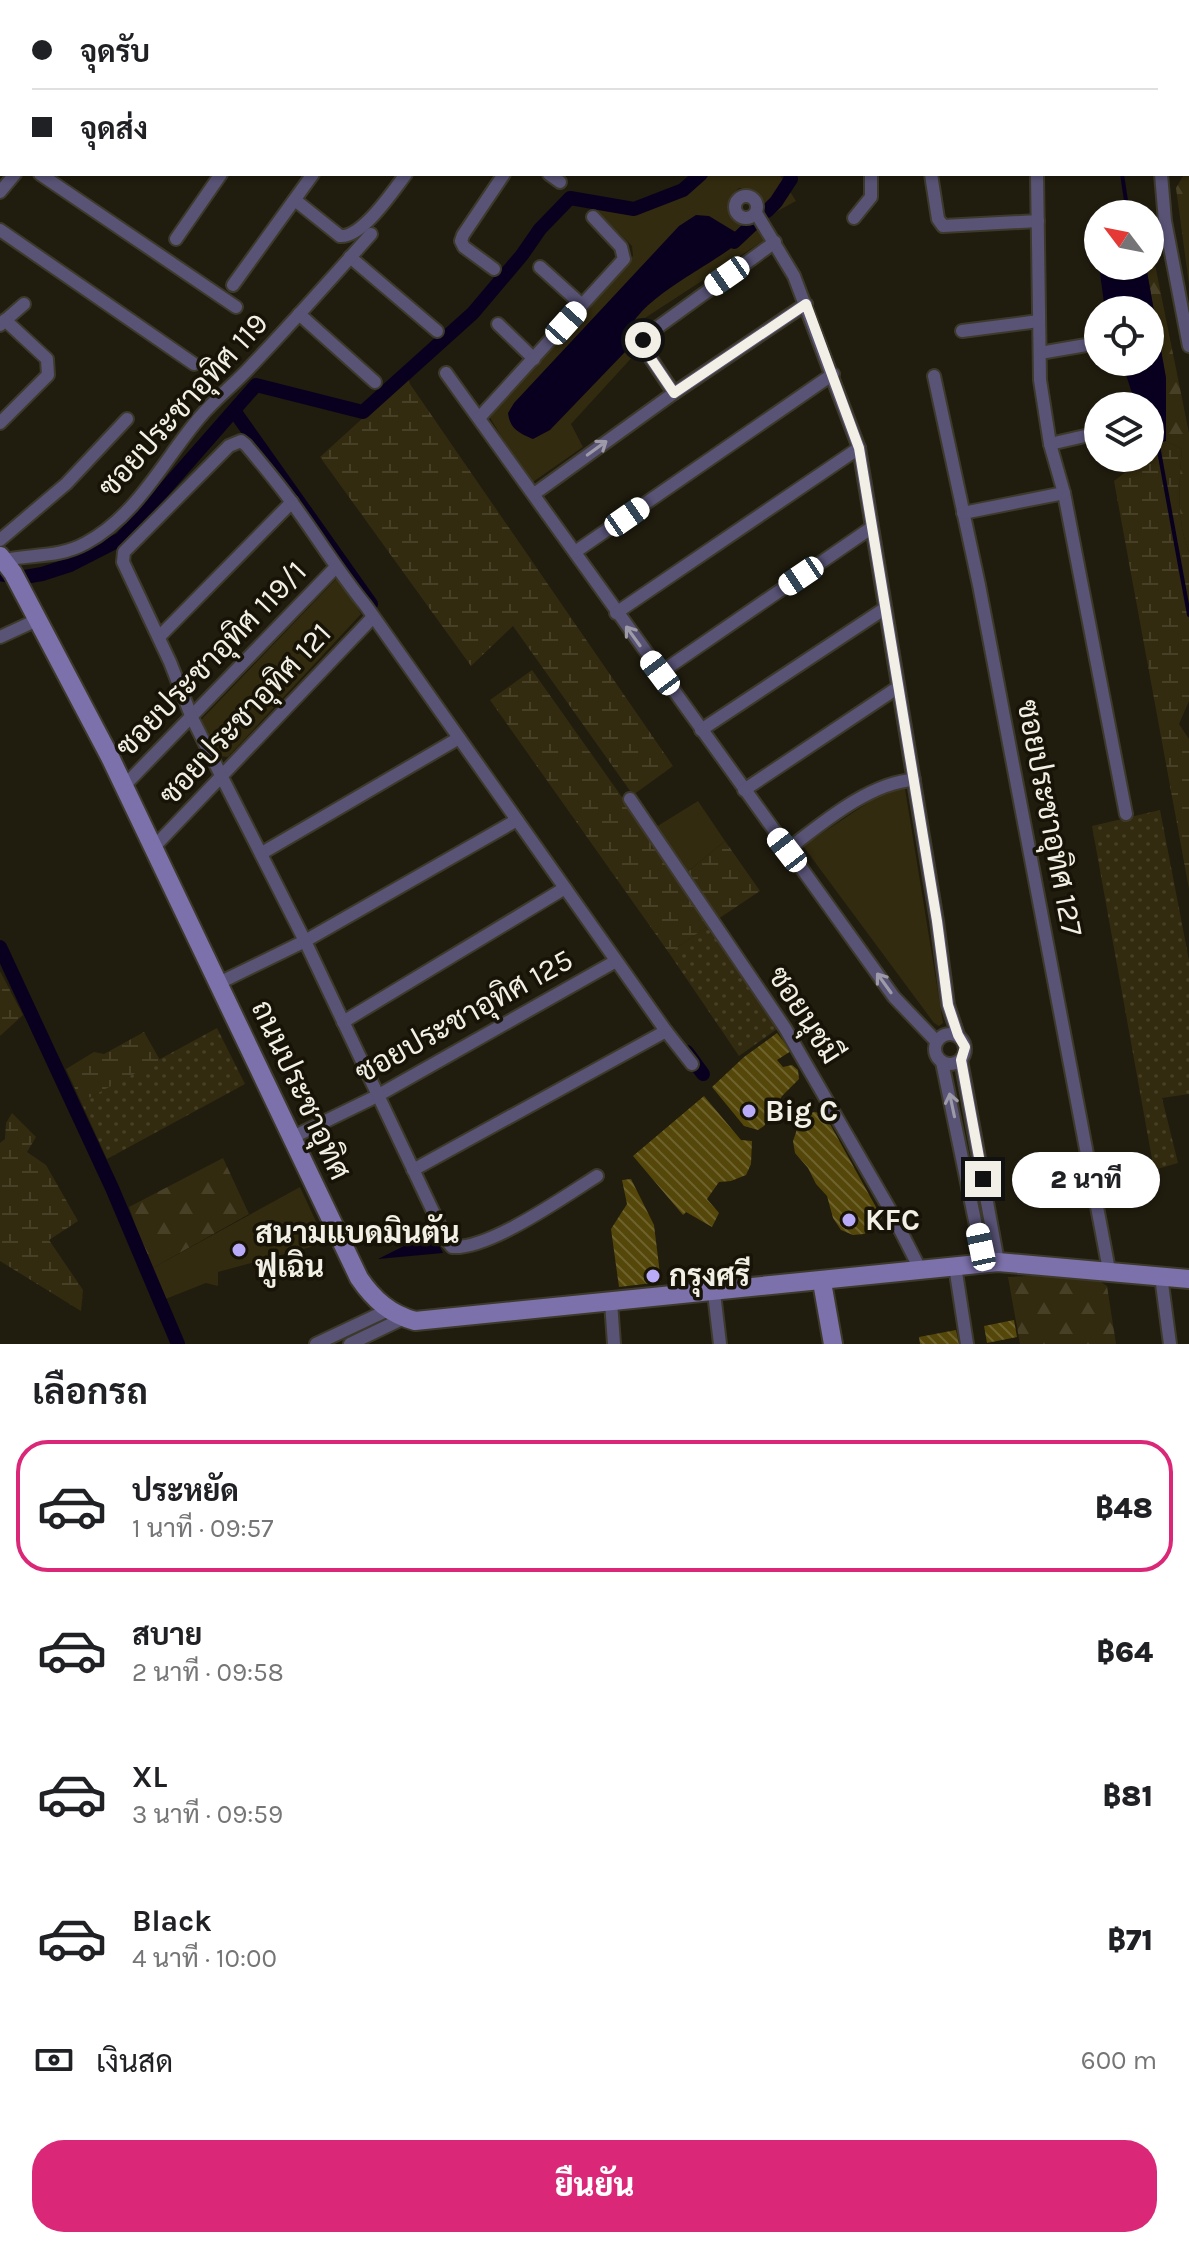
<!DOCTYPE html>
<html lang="th">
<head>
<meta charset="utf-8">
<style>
	:root { --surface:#fff; --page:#f6f6f6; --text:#202124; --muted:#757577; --line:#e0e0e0; --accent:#db2777 }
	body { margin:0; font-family:Karla,Sarabun,sans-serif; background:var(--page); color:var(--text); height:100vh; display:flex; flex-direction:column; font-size:30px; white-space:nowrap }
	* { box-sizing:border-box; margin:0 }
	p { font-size:26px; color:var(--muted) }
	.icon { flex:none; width:44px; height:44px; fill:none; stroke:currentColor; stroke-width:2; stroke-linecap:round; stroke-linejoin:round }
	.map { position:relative; height:1344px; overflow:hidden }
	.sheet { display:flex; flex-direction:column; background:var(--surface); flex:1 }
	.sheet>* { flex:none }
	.guide { position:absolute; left:0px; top:0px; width:1190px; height:176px; box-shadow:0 2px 6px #0004; display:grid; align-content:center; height:176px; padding:0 32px; background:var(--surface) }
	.needle { width:52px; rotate:302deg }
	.buttons { position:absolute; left:1084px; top:200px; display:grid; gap:16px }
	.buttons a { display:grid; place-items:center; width:80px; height:80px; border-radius:50%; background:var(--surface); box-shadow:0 2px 6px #0004; font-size:40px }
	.end { position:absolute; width:36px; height:36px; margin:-18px; border:10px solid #f2f0e6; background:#111; box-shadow:0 0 0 4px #111 }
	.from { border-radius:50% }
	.bubble { position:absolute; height:56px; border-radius:28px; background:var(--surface); box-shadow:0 2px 6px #0004; font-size:26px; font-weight:800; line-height:56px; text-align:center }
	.car { position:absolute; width:24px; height:48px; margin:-24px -12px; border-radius:10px; box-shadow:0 0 6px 2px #0007; background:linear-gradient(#fff 24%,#345 0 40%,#fff 0 76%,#345 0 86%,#fff 0) }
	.guide b { display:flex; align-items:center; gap:28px; height:76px; font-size:30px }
	.guide b+b { border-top:2px solid var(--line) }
	.guide i { width:20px; height:20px; background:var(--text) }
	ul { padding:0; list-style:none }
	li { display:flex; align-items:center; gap:24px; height:132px; margin:0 16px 12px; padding:0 16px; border:4px solid transparent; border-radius:32px }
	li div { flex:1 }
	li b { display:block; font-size:30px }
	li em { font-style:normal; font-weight:800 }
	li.active { border-color:var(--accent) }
	li>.icon { width:72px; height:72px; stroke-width:1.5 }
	h2 { padding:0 32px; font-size:36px; line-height:96px }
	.pay { display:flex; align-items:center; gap:20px; height:88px; padding:0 32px; font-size:30px }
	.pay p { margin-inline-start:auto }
	.action { display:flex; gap:16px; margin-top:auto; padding:16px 32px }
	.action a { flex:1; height:92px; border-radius:32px; background:var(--accent); color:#fff; font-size:32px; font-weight:800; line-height:92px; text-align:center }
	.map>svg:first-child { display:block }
	.grass { fill:url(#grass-dots) }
	.forest { fill:url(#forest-firs) }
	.wetland { fill:url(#wetland-marsh) }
	.green { fill:#332b0f }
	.water { fill:#090020 }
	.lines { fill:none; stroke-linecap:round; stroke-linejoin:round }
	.stream { stroke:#090020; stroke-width:4 }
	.canal { stroke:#090020; stroke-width:14 }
	.river { stroke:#090020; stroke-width:22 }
	.building { fill:url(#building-back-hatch) }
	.street-casing { stroke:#3d3a2c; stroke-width:16 }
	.secondary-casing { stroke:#3d3a2c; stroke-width:22 }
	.street { stroke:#595376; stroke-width:12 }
	.secondary { stroke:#7c71aa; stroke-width:18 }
	.oneway { stroke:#9e9aa8 }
	.route { stroke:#f2f0e6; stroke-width:10 }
	.poi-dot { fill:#b9abf7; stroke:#171306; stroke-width:3 }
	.labels { text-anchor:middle; stroke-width:7; stroke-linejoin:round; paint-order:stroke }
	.street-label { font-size:30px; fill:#f2f0e6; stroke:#171306 }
	.poi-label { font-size:30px; font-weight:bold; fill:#f2f0e6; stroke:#171306; text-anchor:start }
</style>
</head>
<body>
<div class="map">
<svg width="1189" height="1344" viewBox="0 0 1189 1344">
	<defs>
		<pattern id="grass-dots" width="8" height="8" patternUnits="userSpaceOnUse" patternTransform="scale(2)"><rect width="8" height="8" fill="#332b0f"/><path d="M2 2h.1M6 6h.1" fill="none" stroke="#474026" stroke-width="1.8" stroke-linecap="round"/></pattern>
		<pattern id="forest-firs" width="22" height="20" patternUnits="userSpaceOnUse" patternTransform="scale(2)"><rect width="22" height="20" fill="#332b0f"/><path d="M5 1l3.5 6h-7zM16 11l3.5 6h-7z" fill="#474026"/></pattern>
		<pattern id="wetland-marsh" width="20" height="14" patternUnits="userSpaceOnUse" patternTransform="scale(2)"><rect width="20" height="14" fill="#332b0f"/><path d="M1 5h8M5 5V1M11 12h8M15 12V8" fill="none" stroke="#474026"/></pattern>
		<pattern id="building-back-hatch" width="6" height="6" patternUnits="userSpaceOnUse" patternTransform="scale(2)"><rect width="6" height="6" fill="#554709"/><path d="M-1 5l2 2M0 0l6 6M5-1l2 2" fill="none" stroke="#6e622d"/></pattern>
	</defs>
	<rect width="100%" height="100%" fill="#201c0e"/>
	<g class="grass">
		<path d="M1160,810l29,150v134l-27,4 16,65 -24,7 -62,-344z"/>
		<path d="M708,926l72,101 -41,29 -70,-103z"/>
		<path d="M217,1028l28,56 -138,75 -26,-57z"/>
	</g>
	<g class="forest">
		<path d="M1189,172v112l-13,-96 7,-12z"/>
		<path d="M1150,240l39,193v119c-13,-32 -10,-69 -7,-103l-16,-8v-63l-20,-112h4z"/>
		<path d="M223,1158l26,56 -98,55 -22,-62z"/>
		<path d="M1050,1275l45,3 12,8 9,58h-96l-12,-67z"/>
	</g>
	<g class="wetland">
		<path d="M408,377l2,7 263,382 -40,29 -120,-169 -42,40 -151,-209z"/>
		<path d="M1166,441l16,8c-3,34 -6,71 7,103v149l-10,23 10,15v150l-75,-408 30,-23h6l2,-14z"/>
		<path d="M532,670l92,130 84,126 -39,27 -179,-253z"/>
		<path d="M725,841l35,50 -42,28 -32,-46z"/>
		<path d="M0,971l23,44 -23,21z"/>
		<path d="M144,1032l16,28 -79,42 -15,-33 28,-17 10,2z"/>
		<path d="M12,1113l24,24 -9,15 19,13 32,56 -29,19 34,50 -2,21 -81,-50v-118l5,-4 1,-16z"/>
	</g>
	<g class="green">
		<path d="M709,174h70l17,27 -22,12 -22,-24 -13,-1c-10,9 -12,12 -11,25l21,11 7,-4 10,19 -124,81 -7,24 1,9 -65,71 12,23 -53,37 -41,-68 3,-9 141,-151 -1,-10 -40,-40c12,3 25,7 38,7 18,0 69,-24 79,-39z"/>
		<path d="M336,579l10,10 15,25 -133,143 -9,-1 -18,-36z"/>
		<path d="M890,788l15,1 38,234 -4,3 -5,-3 -131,-177z"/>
		<path d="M698,801l27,40 -39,32 -30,-46z"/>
		<path d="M300,1187l26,56 -108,29v14l-12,-3 -43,17 -12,-31z"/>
	</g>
	<g class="water">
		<path d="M696,215l13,1 33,20 12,-8c-30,37 -135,71 -129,124l-75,78 -17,9c-14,-6 -23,-10 -25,-26l6,-10 165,-177z"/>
		<path d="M1099,266h47l20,112v63l-14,3 -2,4v-42h-14l-14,-44h28v-52h-45z"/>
		<path d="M433,1232l10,21 -65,6 54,-27z"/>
	</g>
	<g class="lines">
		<g class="stream">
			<path d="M1122,174l6,40"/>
			<path d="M1157,440l32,175"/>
		</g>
		<g class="canal">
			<path d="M755,2l1,-2"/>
			<path d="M767,211l9,-9 15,-23 -1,-5"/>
			<path d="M734,242l18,-17"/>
			<path d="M235,412l136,192"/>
			<path d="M0,574l19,4 23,-4 28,-9 51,-26 135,-154 107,27 110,-99 49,-58 18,-26 30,-31 64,11 49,-19 18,-16"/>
			<path d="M0,947l112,241 66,156"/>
			<path d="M687,1052l16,22"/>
		</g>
		<g class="river">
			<path d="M1060,0l2,2"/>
			<path d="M1188,163h1"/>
		</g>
	</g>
	<g class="building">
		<path d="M777,1033l14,18 -14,9 6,7 9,-2 6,5 1,9 -17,17 -18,30 -6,4 -14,-4 -32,-39 32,-30z"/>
		<path d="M704,1096l37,44 11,1 -1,23 -5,11 -15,6 -12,1 -12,17 12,14 -7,14 -26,-15 -3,3 -50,-59z"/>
		<path d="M815,1112l10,3 52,94 7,4 -7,14 -13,7 -11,1 -12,-5 -8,-12 -6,-22 -11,-12 -8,-16 -13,-15 -2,-12 6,-18 9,-10z"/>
		<path d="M631,1179l23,46 7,57 -42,5 -8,-58 16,-25 -5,-24z"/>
		<path d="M1014,1320l3,17 -30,6 -3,-17z"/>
		<path d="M956,1330l3,14h-39l-1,-7z"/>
	</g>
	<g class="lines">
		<g class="street-casing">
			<g id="street">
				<path d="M330,0l3,2"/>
				<path d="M1034,0v2"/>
				<path d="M1127,0v2"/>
				<path d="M1150,0v2"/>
				<path d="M56,2l2,-2"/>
				<path d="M151,2l2,-2"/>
				<path d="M251,2l1,-2"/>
				<path d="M341,2l2,-2"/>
				<path d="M435,2l1,-2"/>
				<path d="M530,2l2,-2"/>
				<path d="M613,2v-2"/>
				<path d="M781,2l2,-2"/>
				<path d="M1184,2v-2"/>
				<path d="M0,82l2,-3"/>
				<path d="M40,174l196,133"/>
				<path d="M549,174l11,8"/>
				<path d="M931,174l7,45 5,7 95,-5"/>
				<path d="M1161,174l4,47 24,125"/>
				<path d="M0,192l15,-18"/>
				<circle cx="746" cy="207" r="11"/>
				<path d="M295,200l45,36c22,2 53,-45 66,-62"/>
				<path d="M756,213l38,63 65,172 78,473 11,84 10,30"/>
				<path d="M854,218l17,-21v-23"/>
				<path d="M0,230l194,134"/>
				<path d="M176,239l45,-65"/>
				<path d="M350,257l87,74"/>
				<path d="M540,267l42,38"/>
				<path d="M494,269l-30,-22 -3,-6 2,-6 41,-61"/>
				<path d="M233,285l80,-111"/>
				<path d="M299,314l76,68"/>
				<path d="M498,324l36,35"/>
				<path d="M0,325l24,-21"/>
				<path d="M962,331l77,-10"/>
				<path d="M1040,353l52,-9"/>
				<path d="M446,373l448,624 42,44"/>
				<path d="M934,376l45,209 130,685"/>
				<path d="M674,393l-31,-46 4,-12 128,-93"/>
				<path d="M479,418l145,-159 -3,-12 -28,-30"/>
				<path d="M0,423l48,-48 -1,-16 -42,-39"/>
				<path d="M1050,444l48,-11"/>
				<path d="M1064,493l62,321"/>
				<path d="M534,494l140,-101 132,-89"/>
				<path d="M963,513l101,-20 -14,-49 -10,-64 -3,-206"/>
				<path d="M0,540l66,-56 61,-65"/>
				<path d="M575,552l258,-178"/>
				<path d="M4,560c28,-6 55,-2 82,-17 52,-28 78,-84 114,-126 16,-19 36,-34 52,-52 41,-43 80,-87 119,-131"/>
				<path d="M616,613l243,-165"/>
				<path d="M0,637l37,-17"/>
				<path d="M159,637l133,-135"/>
				<path d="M660,673l211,-145"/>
				<path d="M701,730l183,-121"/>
				<path d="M124,786l211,-218"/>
				<path d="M744,790l153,-102"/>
				<path d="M630,799l155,229 104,180 31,61"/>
				<path d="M154,847l219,-230"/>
				<path d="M787,850c34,-26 83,-68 127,-70"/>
				<path d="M262,853l197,-115"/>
				<path d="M219,983l86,-42 212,-121"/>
				<path d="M343,1022l222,-134"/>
				<circle cx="950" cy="1049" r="15"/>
				<path d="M961,1060l37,202"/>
				<path d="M942,1062l42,202"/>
				<path d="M293,1137l84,-41 239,-135"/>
				<path d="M413,1170l253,-139"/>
				<path d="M597,1176c-32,20 -108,74 -145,71l-5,-6 -142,-300 -113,-223 -22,-56 -47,-100 1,-10 105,-106 12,-5 5,4c16,19 32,38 47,59 25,34 46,69 73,102l300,425 26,33"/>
				<path d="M955,1266l12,78"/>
				<path d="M1161,1276l9,68"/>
				<path d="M714,1293l6,51"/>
				<path d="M611,1302l3,42"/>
				<path d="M316,1344l72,-34"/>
				<path d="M350,1344l54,-26"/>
			</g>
		</g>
		<g class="secondary-casing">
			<g id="secondary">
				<path d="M0,556l13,17 97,184 249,521c15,22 31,36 56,43l583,-59 191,17"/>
				<path d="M822,1282l11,62"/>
			</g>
		</g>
		<use href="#street" class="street"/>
		<use href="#secondary" class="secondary"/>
	</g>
	<defs><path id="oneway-shaft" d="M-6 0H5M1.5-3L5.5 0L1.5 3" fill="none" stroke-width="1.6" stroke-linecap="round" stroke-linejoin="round" transform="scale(2)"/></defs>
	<g class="oneway">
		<use href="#oneway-shaft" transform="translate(597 448) rotate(-36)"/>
		<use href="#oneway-shaft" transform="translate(633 636) rotate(-126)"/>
		<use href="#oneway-shaft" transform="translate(884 983) rotate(-126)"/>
		<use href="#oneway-shaft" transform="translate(952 1105) rotate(-102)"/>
	</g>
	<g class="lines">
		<path class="route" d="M643,340v7l31,46 132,-89 53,144 78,473 11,84 10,30 7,12 -4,13 22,119"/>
	</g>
	<g class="poi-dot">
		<circle cx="749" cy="1111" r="8"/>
		<circle cx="849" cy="1220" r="8"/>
		<circle cx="239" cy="1250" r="8"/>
		<circle cx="653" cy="1276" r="8"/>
	</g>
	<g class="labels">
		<g class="street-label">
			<text transform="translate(183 405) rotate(-48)" y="10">ซอยประชาอุทิศ 119</text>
			<text transform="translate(211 659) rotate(-46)" y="10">ซอยประชาอุทิศ 119/1</text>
			<text transform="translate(245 714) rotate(-47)" y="10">ซอยประชาอุทิศ 121</text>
			<text transform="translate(1050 818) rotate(79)" y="10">ซอยประชาอุทิศ 127</text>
			<text transform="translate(805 1015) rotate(57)" y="10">ซอยนุชมี</text>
			<text transform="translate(464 1016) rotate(-29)" y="10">ซอยประชาอุทิศ 125</text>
			<text transform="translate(301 1090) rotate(65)" y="10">ถนนประชาอุทิศ</text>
		</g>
		<g class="poi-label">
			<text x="765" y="1121">Big C</text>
			<text x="865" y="1230">KFC</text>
			<text x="255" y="1243">สนามแบดมินตัน<tspan x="255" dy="34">ฟูเฉิน</tspan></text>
			<text x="669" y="1286">กรุงศรี</text>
		</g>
	</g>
</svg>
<div class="buttons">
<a><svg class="needle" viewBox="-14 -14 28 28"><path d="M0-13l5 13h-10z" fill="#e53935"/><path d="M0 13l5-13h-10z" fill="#757577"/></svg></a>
<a><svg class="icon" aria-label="locate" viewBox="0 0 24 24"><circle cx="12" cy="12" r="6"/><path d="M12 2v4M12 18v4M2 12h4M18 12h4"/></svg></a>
<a><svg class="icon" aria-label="layers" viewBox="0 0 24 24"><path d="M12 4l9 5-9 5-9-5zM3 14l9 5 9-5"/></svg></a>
</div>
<i class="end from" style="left:643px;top:340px"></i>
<i class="end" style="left:983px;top:1179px"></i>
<div class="bubble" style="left:1012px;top:1152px;width:148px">2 นาที</div>
<i class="car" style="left:727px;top:276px;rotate:235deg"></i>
<i class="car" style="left:566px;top:323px;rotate:42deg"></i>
<i class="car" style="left:627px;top:517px;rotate:55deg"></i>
<i class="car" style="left:801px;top:576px;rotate:236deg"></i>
<i class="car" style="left:660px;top:673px;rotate:323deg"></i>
<i class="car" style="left:787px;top:850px;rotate:322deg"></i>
<i class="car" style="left:981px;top:1247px;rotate:348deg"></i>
<div class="guide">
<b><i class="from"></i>จุดรับ</b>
<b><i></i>จุดส่ง</b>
</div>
</div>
<section class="sheet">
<h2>เลือกรถ</h2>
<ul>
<li class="active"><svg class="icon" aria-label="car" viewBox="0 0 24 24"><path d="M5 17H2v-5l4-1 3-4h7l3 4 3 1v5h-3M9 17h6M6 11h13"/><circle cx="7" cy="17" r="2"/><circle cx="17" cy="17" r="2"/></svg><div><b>ประหยัด</b><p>1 นาที · 09:57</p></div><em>฿48</em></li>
<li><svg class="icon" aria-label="car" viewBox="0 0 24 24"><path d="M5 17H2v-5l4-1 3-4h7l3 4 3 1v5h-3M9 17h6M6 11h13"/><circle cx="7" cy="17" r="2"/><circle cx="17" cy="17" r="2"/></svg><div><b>สบาย</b><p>2 นาที · 09:58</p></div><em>฿64</em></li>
<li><svg class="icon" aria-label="car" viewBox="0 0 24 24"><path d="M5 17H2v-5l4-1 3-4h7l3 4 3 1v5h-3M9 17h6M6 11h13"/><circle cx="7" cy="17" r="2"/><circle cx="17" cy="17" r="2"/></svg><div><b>XL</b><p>3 นาที · 09:59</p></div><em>฿81</em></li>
<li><svg class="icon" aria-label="car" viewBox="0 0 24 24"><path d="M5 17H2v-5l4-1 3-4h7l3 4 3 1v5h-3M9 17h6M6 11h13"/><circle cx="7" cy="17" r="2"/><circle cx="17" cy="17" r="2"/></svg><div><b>Black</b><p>4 นาที · 10:00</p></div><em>฿71</em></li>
</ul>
<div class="pay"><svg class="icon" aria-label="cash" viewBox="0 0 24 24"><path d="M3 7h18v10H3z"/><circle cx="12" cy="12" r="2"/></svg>เงินสด<p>600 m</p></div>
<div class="action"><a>ยืนยัน</a></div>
</section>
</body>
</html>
